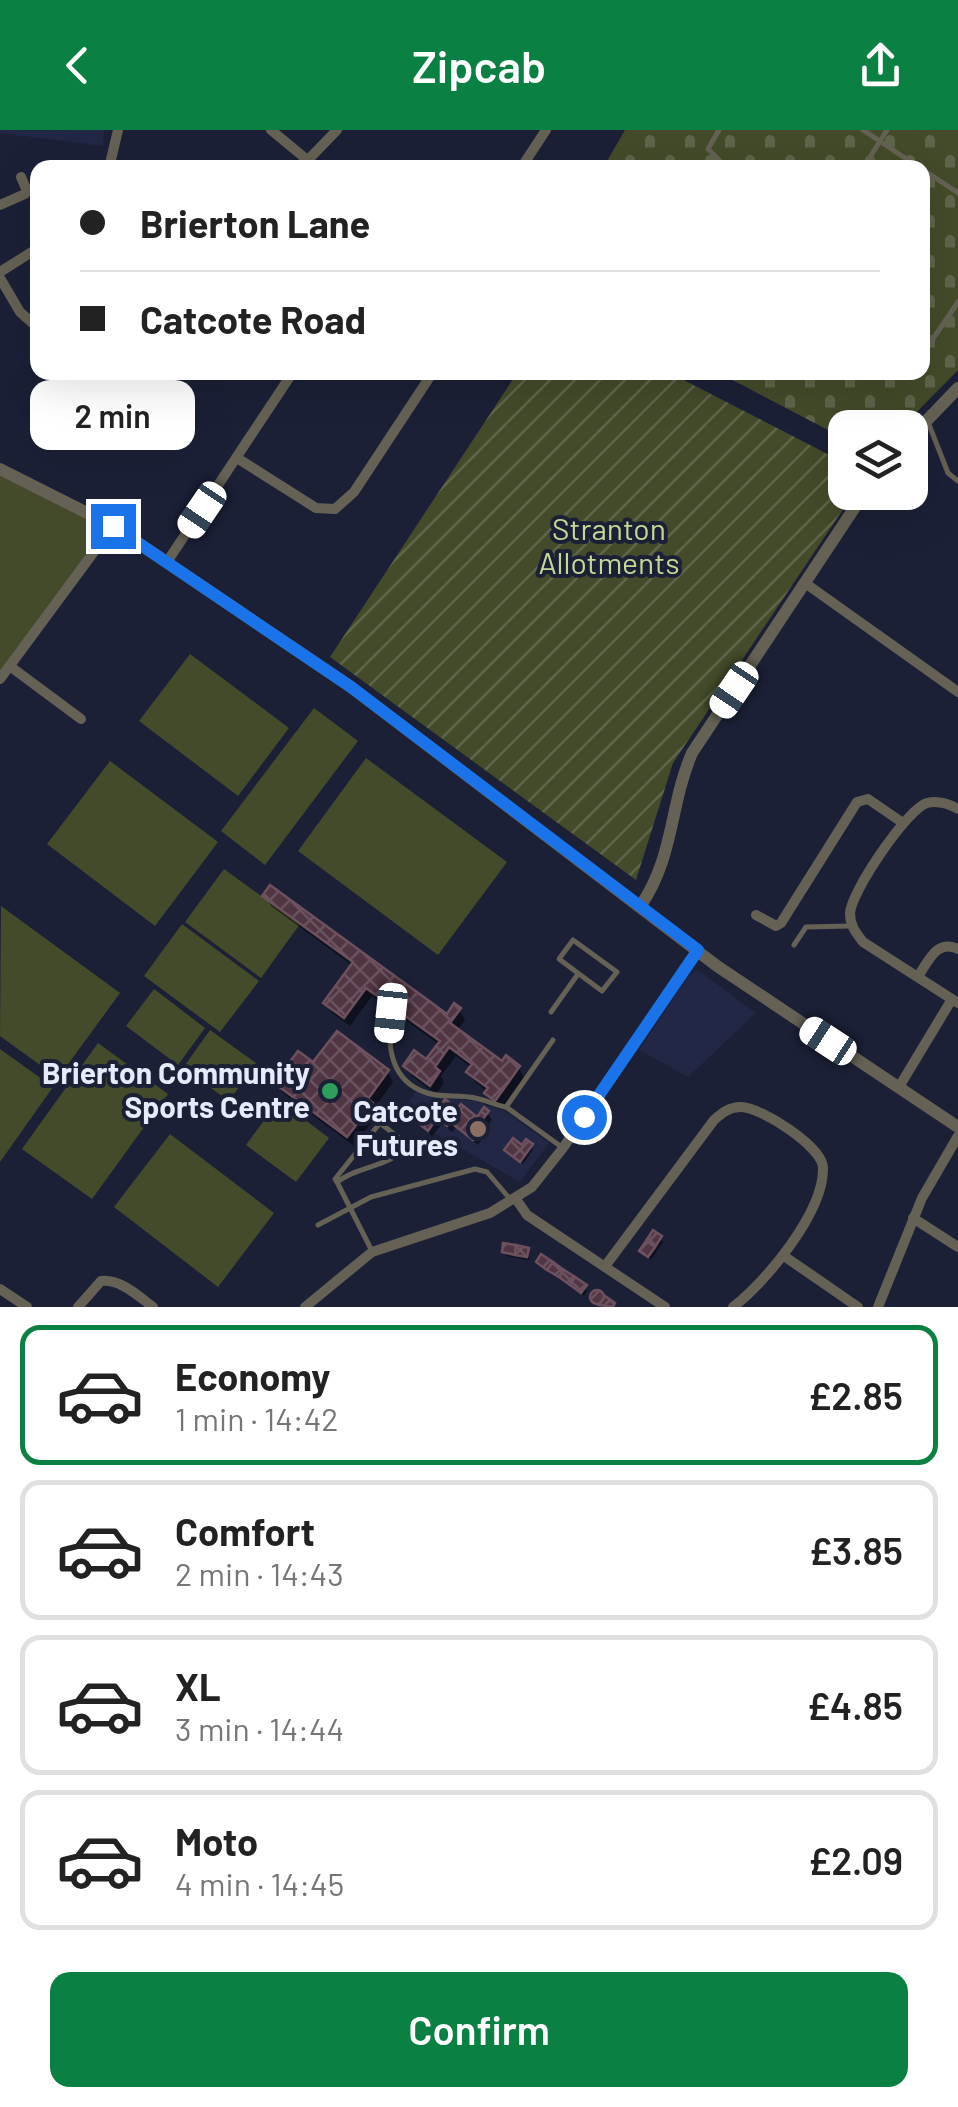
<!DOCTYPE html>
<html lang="en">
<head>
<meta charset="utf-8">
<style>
	:root { --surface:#fff; --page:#f2f2f2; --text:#222; --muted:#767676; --line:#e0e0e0; --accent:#0b8043 }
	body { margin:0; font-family:Barlow,sans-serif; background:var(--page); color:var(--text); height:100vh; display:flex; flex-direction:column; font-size:38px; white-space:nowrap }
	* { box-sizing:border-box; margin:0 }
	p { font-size:32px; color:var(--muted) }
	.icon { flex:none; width:55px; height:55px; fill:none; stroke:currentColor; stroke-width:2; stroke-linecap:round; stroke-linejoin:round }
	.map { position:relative; height:1177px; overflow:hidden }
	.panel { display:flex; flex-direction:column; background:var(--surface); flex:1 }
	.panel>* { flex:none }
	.banner { position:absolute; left:30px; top:30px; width:900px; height:220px; border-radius:20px; box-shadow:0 10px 40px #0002; display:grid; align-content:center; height:220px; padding:0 50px; background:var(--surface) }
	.fabs { position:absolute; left:828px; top:280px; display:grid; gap:20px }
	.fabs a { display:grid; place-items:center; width:100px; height:100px; border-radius:20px; background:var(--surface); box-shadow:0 10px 40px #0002; font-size:50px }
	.end { position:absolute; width:45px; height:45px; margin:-22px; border:12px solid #1a73e8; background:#fff; box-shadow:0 0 0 5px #fff }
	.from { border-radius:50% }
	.bubble { position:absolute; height:70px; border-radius:20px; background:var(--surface); box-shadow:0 10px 40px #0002; font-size:32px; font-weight:600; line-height:70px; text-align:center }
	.car { position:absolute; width:30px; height:60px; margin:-30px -15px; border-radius:12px; box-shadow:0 0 8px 2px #0007; background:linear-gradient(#fff 24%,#345 0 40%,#fff 0 76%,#345 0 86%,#fff 0) }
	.banner b { display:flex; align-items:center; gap:35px; height:95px; font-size:38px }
	.banner b+b { border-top:2px solid var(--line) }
	.banner i { width:25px; height:25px; background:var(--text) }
	ul { padding:18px 0 0; list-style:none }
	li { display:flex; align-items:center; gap:30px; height:140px; margin:0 20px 15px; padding:0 30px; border:5px solid var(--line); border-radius:20px }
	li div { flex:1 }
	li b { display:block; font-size:38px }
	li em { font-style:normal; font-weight:600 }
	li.selected { border-color:var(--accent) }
	li>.icon { width:90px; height:90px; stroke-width:1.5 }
	.cta { display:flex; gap:20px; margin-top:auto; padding:20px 50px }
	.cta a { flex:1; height:115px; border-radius:20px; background:var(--accent); color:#fff; font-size:40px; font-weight:600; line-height:115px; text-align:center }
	header { display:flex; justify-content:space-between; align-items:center; height:130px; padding:0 50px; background:var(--accent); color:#fff; font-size:45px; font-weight:600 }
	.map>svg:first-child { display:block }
	.built { fill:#212745 }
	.grass { fill:#434b2a }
	.cemetery { fill:url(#cemetery-stones) }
	.garden { fill:url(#garden-furrows) }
	.shadow { fill:#0007 }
	.building { fill:url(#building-cross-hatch); stroke:#6e505e; stroke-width:2.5 }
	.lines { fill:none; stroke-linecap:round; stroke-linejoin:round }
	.service { stroke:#656154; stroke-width:5 }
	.minor { stroke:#656154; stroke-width:10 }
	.tertiary { stroke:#656154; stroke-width:12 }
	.route { stroke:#1a73e8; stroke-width:12 }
	.leisure-dot { fill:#2e9e5b; stroke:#1b2037; stroke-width:4 }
	.education-dot { fill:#8d6e63; stroke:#1b2037; stroke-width:4 }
	.labels { text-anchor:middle; stroke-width:8; stroke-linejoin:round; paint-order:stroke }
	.park-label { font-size:30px; fill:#c6d994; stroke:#1b2037 }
	.poi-label { font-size:30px; font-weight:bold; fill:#e6eafb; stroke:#1b2037; text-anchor:end }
</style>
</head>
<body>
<header><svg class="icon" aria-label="back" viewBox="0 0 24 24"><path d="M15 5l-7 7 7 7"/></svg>Zipcab<svg class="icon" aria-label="share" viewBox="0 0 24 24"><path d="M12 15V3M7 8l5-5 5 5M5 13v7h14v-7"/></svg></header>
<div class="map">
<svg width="958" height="1177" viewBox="0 0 958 1177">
	<defs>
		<pattern id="cemetery-stones" width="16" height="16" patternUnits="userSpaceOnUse" patternTransform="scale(2.5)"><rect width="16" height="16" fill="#434b2a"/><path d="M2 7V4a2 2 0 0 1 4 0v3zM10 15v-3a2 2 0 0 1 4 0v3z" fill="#5e654a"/></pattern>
		<pattern id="garden-furrows" width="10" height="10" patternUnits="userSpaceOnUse" patternTransform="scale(2.5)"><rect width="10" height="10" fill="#434b2a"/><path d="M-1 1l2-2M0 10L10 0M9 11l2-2" fill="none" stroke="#5e654a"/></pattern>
		<pattern id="building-cross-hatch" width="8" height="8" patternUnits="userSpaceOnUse" patternTransform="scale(2.5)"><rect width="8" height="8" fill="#513542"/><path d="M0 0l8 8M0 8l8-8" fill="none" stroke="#6a525e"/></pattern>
	</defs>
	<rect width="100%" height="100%" fill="#1b2037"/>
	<g class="built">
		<path d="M0,0h104l-1,16 -103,-13z"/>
		<path d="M698,840l58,43 -68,64 -49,-27 50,-75z"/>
		<path d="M416,961l15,6 43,4 31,10 44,32 -29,39 -119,-68z"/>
	</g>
	<g class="grass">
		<path d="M0,339l113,57 -113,153z"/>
		<path d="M190,524l99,74 -51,68 -99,-75z"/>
		<path d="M314,578l44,33 -93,124 -44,-34z"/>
		<path d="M366,628l141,104 -69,93 -140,-104z"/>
		<path d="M110,631l108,81 -63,84 -108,-82z"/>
		<path d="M224,739l76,55 -39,54 -76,-56z"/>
		<path d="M1,776l119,87 -62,85 -58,-42z"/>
		<path d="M182,794l77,57 -39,51 -76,-56z"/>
		<path d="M154,859l51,39 -27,37 -52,-39z"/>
		<path d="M210,900l46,33 -27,38 -46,-33z"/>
		<path d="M98,913l70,51 -76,105 -70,-50z"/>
		<path d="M0,919l53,38 -53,75z"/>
		<path d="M279,970l50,38 -33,44 -50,-37z"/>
		<path d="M170,1004l104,79 -56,74 -104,-80z"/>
	</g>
	<path class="cemetery" d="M625,0h333v240l-56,57 -57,1v11l-126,-66 203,-1v-204h-319z"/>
	<path class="garden" d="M517,243h153l175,90v29l9,1 -181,270 -37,117 -306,-223z"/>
	<g class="shadow">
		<path d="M265,766l182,121 12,-7 6,10 -8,11 45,33 17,4 5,10 -22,31 -9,-6 -5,-11 -13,-10 -6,-10 3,-4 -16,-12 -15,20 3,7 -8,11 -24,-18 -6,-10 21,-3 13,-18 -68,-49 -22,30 -18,-13 -6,-10 27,-37 -82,-60z"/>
		<path d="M337,904l51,38 5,10 -19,27 3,6 -23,31 -71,-53 -6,-10 37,-17z"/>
		<path d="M487,982l5,8 -6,7 2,4 -10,14 -23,-17 -3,4 -10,-8 -10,12 -17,-17 62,1z"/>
		<path d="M531,1016l2,4 -10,14 -16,-14z"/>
		<path d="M660,1108l3,4 -12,18 -9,-9z"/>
		<path d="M528,1120l1,10 -22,-4 -3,-4z"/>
		<path d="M539,1132l46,25 2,4 -3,5z"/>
		<path d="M595,1162l21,15h-15l-8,-5 -2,-4z"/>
	</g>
	<g class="building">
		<path d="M270,755l177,129 7,-11 7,5 -11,15 52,38 4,-6 14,11 -25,35 -11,-8 4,-5 -22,-16 6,-8 -23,-17 -14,20 5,4 -10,15 -27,-20 11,-16 12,9 14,-18 -74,-53 -22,30 -21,-15 30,-41 -91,-66z"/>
		<path d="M337,901l52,39 -21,29 5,4 -26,34 -73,-54 24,-32 15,11z"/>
		<path d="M445,969l12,10 4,-5 16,13 7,-10 5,4 -7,9 4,3 -13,17 -23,-18 -3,4 -10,-8 -9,13 -16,-13 10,-14 13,10z"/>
		<path d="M513,1008l9,7 4,-6 7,5 -13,18 -16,-12z"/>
		<path d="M653,1100l9,6 -7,11 -9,-6z"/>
		<path d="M646,1111l9,6 -7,10 -9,-6z"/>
		<path d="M503,1113l13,2 -1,10 -13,-3z"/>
		<path d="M516,1115l13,3 -2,9 -12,-2z"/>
		<path d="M541,1124l12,8 -6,8 -11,-8z"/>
		<path d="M553,1132l11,8 -5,7 -12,-7z"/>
		<path d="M564,1140l11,7 -5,8 -11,-8z"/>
		<path d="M575,1147l12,8 -6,8 -11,-8z"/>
		<circle cx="597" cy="1167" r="7"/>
		<path d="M605,1166l10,7 -2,4 -14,-2z"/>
	</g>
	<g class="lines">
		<g class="service">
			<path d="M719,0l-11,19 19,19"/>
			<path d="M863,0l57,38"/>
			<path d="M863,38l24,-38"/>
			<path d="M922,39l36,24"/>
			<path d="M922,225l36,-53"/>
			<path d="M928,292l20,51 10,8"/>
			<path d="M573,810l44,32 -15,19 -43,-32z"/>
			<path d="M794,815l12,-18 43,-1"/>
			<path d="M551,882l27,-38"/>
			<path d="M391,883c-4,33 -1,68 36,80 15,5 33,1 48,5 11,2 21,7 31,9"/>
			<path d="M553,910l-47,67 57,41"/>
			<path d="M380,993l28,22c-20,24 -47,19 -71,37l-2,-3z"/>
			<path d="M337,1052l35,69"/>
			<path d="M318,1095l53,-28 104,-28 12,3 23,27"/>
		</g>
		<g class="minor">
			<path d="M271,0l46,38"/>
			<path d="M307,31l30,-31"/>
			<path d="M109,38l9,-38"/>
			<path d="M521,38l25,-38"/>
			<path d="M0,75l25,-11 2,-3 -6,-14"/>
			<path d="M0,142l38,-24"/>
			<path d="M0,148l20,34 18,16"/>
			<path d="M103,242l21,12 14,-4 6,-8"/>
			<path d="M237,328l79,50 19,1 19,-17 79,-120"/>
			<path d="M167,432l126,-190"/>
			<path d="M805,453l153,109"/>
			<path d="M11,537l70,52"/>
			<path d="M0,549l113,-153"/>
			<path d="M958,679c-9,-5 -20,-9 -31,-6 -20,6 -76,89 -77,110 0,13 6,20 13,29l95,61"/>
			<path d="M756,785l20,11 5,-3 76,-121 11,-3 35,24"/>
			<path d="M919,845c10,-15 18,-36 39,-26"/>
			<path d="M899,957l53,-88"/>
			<path d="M516,1069l11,16 138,92"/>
			<path d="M913,1088l45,29"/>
			<path d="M784,1126l74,51"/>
			<path d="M606,1135l108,-145c8,-7 15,-13 27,-13 20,0 82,40 82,61 1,44 -57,114 -90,139"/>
			<path d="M0,1159l27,18"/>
			<path d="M78,1177l23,-26c20,-2 37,15 52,26"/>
			<path d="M305,1177l67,-55 118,-39 42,-26 31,-39 135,-198"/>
			<path d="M878,1177l44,-109 36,-62"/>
		</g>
		<g class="tertiary">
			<path d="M910,308l48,-50"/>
			<path d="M0,339l113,57 238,161 366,279 241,161"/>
			<path d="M640,777c35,-52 29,-100 52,-154l173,-261"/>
		</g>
	</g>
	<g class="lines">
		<path class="route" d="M113,396l238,161 347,263 -114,167"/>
	</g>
	<circle class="leisure-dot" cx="330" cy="961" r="10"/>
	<circle class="education-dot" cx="478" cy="999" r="10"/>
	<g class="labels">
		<g class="park-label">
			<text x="609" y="410">Stranton<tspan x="609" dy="34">Allotments</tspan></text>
		</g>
		<g class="poi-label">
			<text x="310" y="954">Brierton Community<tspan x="310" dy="34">Sports Centre</tspan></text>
			<text x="458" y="992">Catcote<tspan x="458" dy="34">Futures</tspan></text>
		</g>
	</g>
</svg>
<div class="fabs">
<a><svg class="icon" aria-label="layers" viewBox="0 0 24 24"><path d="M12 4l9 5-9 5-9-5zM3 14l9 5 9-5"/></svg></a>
</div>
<i class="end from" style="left:584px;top:987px"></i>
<i class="end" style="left:113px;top:396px"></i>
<div class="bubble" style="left:30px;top:250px;width:165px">2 min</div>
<i class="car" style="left:202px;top:380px;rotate:214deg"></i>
<i class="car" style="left:734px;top:560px;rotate:214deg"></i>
<i class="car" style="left:391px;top:883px;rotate:186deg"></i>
<i class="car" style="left:828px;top:911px;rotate:303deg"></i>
<div class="banner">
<b><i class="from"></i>Brierton Lane</b>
<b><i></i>Catcote Road</b>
</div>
</div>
<section class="panel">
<ul>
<li class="selected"><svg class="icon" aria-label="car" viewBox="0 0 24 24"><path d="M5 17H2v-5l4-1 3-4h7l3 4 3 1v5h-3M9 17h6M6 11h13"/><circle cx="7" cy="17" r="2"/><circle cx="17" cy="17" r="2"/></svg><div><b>Economy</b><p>1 min · 14:42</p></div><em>£2.85</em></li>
<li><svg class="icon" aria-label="car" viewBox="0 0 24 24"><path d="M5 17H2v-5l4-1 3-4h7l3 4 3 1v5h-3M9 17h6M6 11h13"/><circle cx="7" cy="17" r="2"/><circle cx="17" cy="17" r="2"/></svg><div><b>Comfort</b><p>2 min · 14:43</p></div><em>£3.85</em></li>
<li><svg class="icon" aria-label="car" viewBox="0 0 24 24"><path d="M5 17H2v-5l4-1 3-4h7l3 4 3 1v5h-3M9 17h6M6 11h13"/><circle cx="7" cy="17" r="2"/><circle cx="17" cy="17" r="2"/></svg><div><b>XL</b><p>3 min · 14:44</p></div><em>£4.85</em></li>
<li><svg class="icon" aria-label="car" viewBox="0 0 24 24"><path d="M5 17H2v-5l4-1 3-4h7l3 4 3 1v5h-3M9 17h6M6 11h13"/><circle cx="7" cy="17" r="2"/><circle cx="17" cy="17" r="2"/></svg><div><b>Moto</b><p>4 min · 14:45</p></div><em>£2.09</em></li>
</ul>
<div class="cta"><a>Confirm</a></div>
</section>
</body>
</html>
